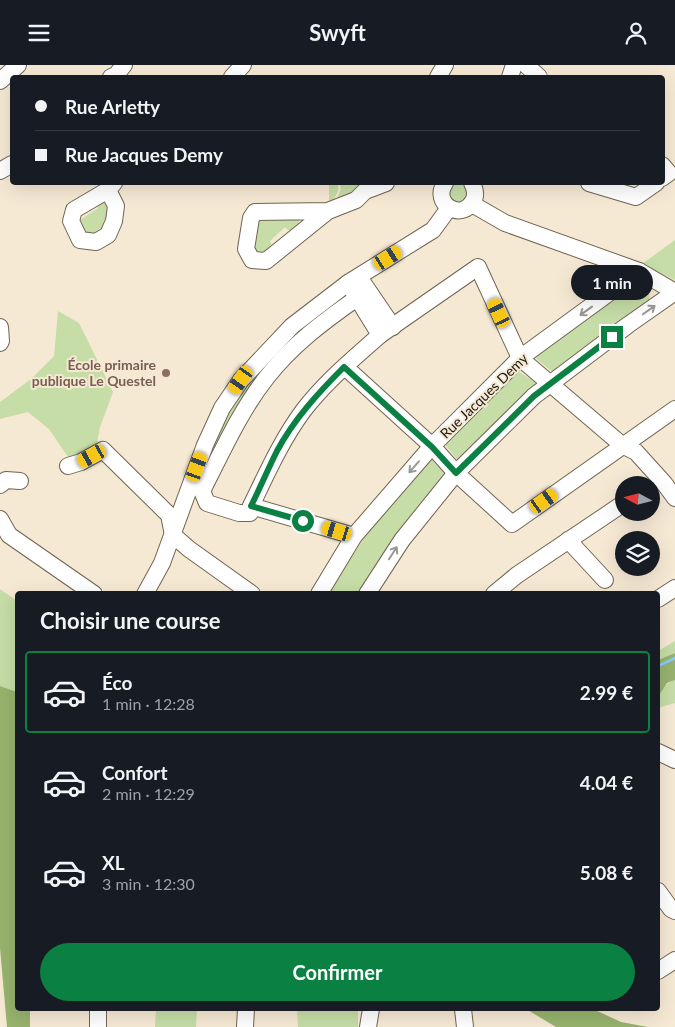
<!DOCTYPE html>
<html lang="fr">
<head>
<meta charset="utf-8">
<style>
	:root { --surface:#171b24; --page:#20242c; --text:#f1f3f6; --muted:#9ea1a6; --line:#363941; --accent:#0b8043 }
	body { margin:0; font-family:Lato,sans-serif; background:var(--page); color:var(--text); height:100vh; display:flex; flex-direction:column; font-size:19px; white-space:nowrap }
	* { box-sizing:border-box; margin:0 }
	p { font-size:16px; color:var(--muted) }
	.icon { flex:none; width:28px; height:28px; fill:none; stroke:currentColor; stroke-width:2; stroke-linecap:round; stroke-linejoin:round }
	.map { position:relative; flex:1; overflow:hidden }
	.details { position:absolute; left:15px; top:526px; width:645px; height:420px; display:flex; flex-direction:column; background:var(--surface); border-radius:5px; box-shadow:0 5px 20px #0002 }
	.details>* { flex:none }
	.top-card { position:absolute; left:10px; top:10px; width:655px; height:110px; border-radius:5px; box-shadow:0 5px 20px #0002; display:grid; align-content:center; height:110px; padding:0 25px; background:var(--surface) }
	.needle { width:32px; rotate:277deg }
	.fabs { position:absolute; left:615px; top:411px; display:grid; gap:10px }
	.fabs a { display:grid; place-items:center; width:45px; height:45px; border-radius:50%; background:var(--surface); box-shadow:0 5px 20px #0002; font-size:25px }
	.end { position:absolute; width:22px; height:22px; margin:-11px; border:6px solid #0b8043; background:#fff; box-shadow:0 0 0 2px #fff }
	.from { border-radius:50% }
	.bubble { position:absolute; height:35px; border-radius:18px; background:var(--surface); box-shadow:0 5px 20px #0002; font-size:16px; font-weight:700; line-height:35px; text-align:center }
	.car { position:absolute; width:15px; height:30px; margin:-15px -8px; border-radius:6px; box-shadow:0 0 4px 1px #0007; background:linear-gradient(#f5c518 24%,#345 0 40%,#f5c518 0 76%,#345 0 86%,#f5c518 0) }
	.top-card b { display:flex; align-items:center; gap:18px; height:48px; font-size:19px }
	.top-card b+b { border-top:1px solid var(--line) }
	.top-card i { width:12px; height:12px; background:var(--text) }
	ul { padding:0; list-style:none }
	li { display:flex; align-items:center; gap:15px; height:82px; margin:0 10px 8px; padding:0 15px; border:2px solid transparent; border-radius:5px }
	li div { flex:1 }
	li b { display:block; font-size:19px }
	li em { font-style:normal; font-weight:700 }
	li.active { border-color:var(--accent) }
	li>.icon { width:45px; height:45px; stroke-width:1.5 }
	h2 { padding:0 25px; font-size:22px; line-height:60px }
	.action { display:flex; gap:10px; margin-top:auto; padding:10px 25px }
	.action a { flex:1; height:58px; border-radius:30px; background:var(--accent); color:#fff; font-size:20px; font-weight:700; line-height:58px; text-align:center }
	header { display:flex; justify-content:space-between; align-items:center; height:65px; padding:0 25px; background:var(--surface); font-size:22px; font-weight:700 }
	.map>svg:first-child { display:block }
	.green { fill:#c6dda7 }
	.forest { fill:#97b36d }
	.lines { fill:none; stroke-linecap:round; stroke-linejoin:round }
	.stream { stroke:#87cafd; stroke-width:3 }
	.minor-casing { stroke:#706552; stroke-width:18 }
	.minor { stroke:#fff; stroke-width:16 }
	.oneway { stroke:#989793 }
	.route { stroke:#0b8043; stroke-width:6 }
	.education-dot { fill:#8d6e63; stroke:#f6e9d4; stroke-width:2 }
	.labels { text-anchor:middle; stroke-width:4; stroke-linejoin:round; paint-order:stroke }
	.education-label { font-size:14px; font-weight:bold; fill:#785e54; stroke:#f6e9d4; text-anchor:end }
	.street-label { font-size:14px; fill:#1b1710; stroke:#f6e9d4 }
</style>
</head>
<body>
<header><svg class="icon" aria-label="menu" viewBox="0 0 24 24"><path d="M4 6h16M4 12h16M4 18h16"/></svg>Swyft<svg class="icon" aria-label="person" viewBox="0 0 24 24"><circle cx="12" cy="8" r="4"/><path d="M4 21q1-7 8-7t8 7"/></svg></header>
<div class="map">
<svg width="675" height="962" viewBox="0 0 675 962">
	<rect width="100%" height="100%" fill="#f6e9d4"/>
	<g class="green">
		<path d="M329,118h9v8l-5,11h-4z"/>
		<path d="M340,118h22l-3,7 -23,10 5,-11z"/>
		<circle cx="458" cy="128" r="9"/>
		<path d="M102,136l4,4 4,15 -12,15 -14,-2 -7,-16 3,3 18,-12v-6z"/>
		<path d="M299,153v7l-6,6 -5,-1 -3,-3 -15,14 2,6 -2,6h-16l1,-33z"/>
		<path d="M675,175v40l-33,-16z"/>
		<path d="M636,217l12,4 2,17 -95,71 -22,-18z"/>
		<path d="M349,226l3,1 -97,89 -20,28 -31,61 13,-39 24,-43 54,-56z"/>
		<path d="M58,246l21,12 34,69 -13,35 -3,16 -27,17 -21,-31 -21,-17 -28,7v-17l31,-23 23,-23z"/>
		<path d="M516,305l24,15 -81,77 -16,-20z"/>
		<path d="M429,392l19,19 -56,69 -33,49h-32l42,-63z"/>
		<path d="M0,524l17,12v91l-17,-6z"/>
		<path d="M675,576v12l-17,7v-9z"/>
		<path d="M675,615v23l-17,5c0,-14 4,-23 17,-28z"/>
		<path d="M156,944h41l-1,18h-41z"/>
		<path d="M297,944h61v18h-60z"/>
	</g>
	<g class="forest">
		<path d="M675,588v27l-8,3 -9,14v-37z"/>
		<path d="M0,621l17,6 1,317h12v18h-23l-7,-79z"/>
		<path d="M526,944h67l28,13 27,5h-92z"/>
	</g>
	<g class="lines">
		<path class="stream" d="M658,601l17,-8"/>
		<g class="minor-casing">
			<g id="minor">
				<path d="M526,0l13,12"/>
				<path d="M111,12l5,-2 8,-10"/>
				<path d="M232,12l11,-12"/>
				<path d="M438,12l7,-12"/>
				<path d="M510,12l4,-12"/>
				<path d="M0,16l18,-16"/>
				<path d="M662,100l7,8 -7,5"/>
				<path d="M0,106l12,-7"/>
				<path d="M445,118c-14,21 17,39 28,18 4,-6 2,-12 -1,-18"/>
				<path d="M589,118l47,14 20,-14"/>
				<path d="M108,125l8,16 -2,15 -6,14 -12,7 -16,-2 -9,-19 3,-11 34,-20 6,-7"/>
				<path d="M472,139l33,19 134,48 36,21"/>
				<path d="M328,146l-62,50 -14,-1 -6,-11 5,-31 4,-6 73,-1 28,-11 9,-9 21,-8"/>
				<path d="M359,212l34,50"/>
				<path d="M348,218l32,52c-27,24 -55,47 -77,76 -22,30 -36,62 -52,95l-1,7h-11l-32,-10 -5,-12c20,-39 38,-80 65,-114 25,-32 57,-56 90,-79"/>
				<path d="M0,262l1,14 -1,2"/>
				<path d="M380,270l98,-68 42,91 102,87 14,7 28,31 11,15"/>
				<path d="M345,302l87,79 24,27 56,51 163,-115"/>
				<path d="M68,401l13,-4 22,-12 66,65 4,20"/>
				<path d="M0,420l6,-5 14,1"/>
				<path d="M251,441l103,30"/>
				<path d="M0,454l9,16 85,59"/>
				<path d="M173,470l16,14 63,45"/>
				<path d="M568,475l37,40"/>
				<path d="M145,529l17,-31 43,-118 17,-37 19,-28 51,-54 56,-43 85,-53 16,-22"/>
				<path d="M319,529l35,-58 78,-90 88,-88 119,-87"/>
				<path d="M367,529l35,-54 54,-67 78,-77 94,-71 47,-33"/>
				<path d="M494,529l23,-19 107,-72"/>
				<path d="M658,534l17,-11"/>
				<path d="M658,687l17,8"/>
				<path d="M658,826l13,18 4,2"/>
				<path d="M658,906l17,-11"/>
				<path d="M98,944v18"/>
				<path d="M463,944l2,18"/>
				<path d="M245,962l1,-18"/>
				<path d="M368,962l3,-18"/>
			</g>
		</g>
		<use href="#minor" class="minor"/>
	</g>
	<defs><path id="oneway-shaft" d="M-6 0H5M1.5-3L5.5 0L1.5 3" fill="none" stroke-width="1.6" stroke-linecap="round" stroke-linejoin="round" transform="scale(1.25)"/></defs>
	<g class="oneway">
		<use href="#oneway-shaft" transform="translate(649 245) rotate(-35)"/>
		<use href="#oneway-shaft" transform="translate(586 246) rotate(144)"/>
		<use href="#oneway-shaft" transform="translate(414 402) rotate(131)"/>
		<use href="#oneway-shaft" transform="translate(393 488) rotate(-57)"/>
	</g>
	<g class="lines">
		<path class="route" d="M303,456l-52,-15c9,-18 17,-37 26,-55 17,-32 42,-59 67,-84l88,80 24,26 78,-77 78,-59"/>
	</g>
	<circle class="education-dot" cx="166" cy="308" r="5"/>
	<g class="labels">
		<g class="education-label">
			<text x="156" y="305">École primaire<tspan x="156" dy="16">publique Le Questel</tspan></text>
		</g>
		<g class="street-label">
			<text transform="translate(484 331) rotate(-44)" y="5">Rue Jacques Demy</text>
		</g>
	</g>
</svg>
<div class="fabs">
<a><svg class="needle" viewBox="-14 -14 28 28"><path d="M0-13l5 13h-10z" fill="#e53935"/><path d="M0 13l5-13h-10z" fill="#9ea1a6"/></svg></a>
<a><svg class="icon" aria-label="layers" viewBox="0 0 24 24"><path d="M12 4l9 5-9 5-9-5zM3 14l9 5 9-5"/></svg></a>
</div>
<i class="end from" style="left:303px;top:456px"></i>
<i class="end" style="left:612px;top:272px"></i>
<div class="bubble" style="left:571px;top:200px;width:82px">1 min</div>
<i class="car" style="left:388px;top:193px;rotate:58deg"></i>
<i class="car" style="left:499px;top:248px;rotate:335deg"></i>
<i class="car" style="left:241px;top:315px;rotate:215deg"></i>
<i class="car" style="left:92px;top:391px;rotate:241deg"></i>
<i class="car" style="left:197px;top:402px;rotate:20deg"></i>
<i class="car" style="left:544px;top:436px;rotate:55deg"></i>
<i class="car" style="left:337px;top:466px;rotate:287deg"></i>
<div class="top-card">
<b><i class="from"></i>Rue Arletty</b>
<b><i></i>Rue Jacques Demy</b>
</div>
<section class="details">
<h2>Choisir une course</h2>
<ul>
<li class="active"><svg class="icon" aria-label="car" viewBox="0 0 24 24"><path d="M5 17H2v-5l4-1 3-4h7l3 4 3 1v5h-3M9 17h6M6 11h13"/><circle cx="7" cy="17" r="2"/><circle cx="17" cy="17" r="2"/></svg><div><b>Éco</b><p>1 min · 12:28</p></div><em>2.99 €</em></li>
<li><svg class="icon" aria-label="car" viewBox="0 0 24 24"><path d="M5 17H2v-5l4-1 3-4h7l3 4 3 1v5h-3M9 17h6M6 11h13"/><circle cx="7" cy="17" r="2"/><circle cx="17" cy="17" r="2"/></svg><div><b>Confort</b><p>2 min · 12:29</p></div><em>4.04 €</em></li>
<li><svg class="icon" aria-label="car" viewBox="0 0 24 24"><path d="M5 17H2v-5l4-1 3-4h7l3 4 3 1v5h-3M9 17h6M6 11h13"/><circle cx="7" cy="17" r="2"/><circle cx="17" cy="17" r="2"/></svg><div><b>XL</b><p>3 min · 12:30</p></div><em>5.08 €</em></li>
</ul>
<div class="action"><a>Confirmer</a></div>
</section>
</div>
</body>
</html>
